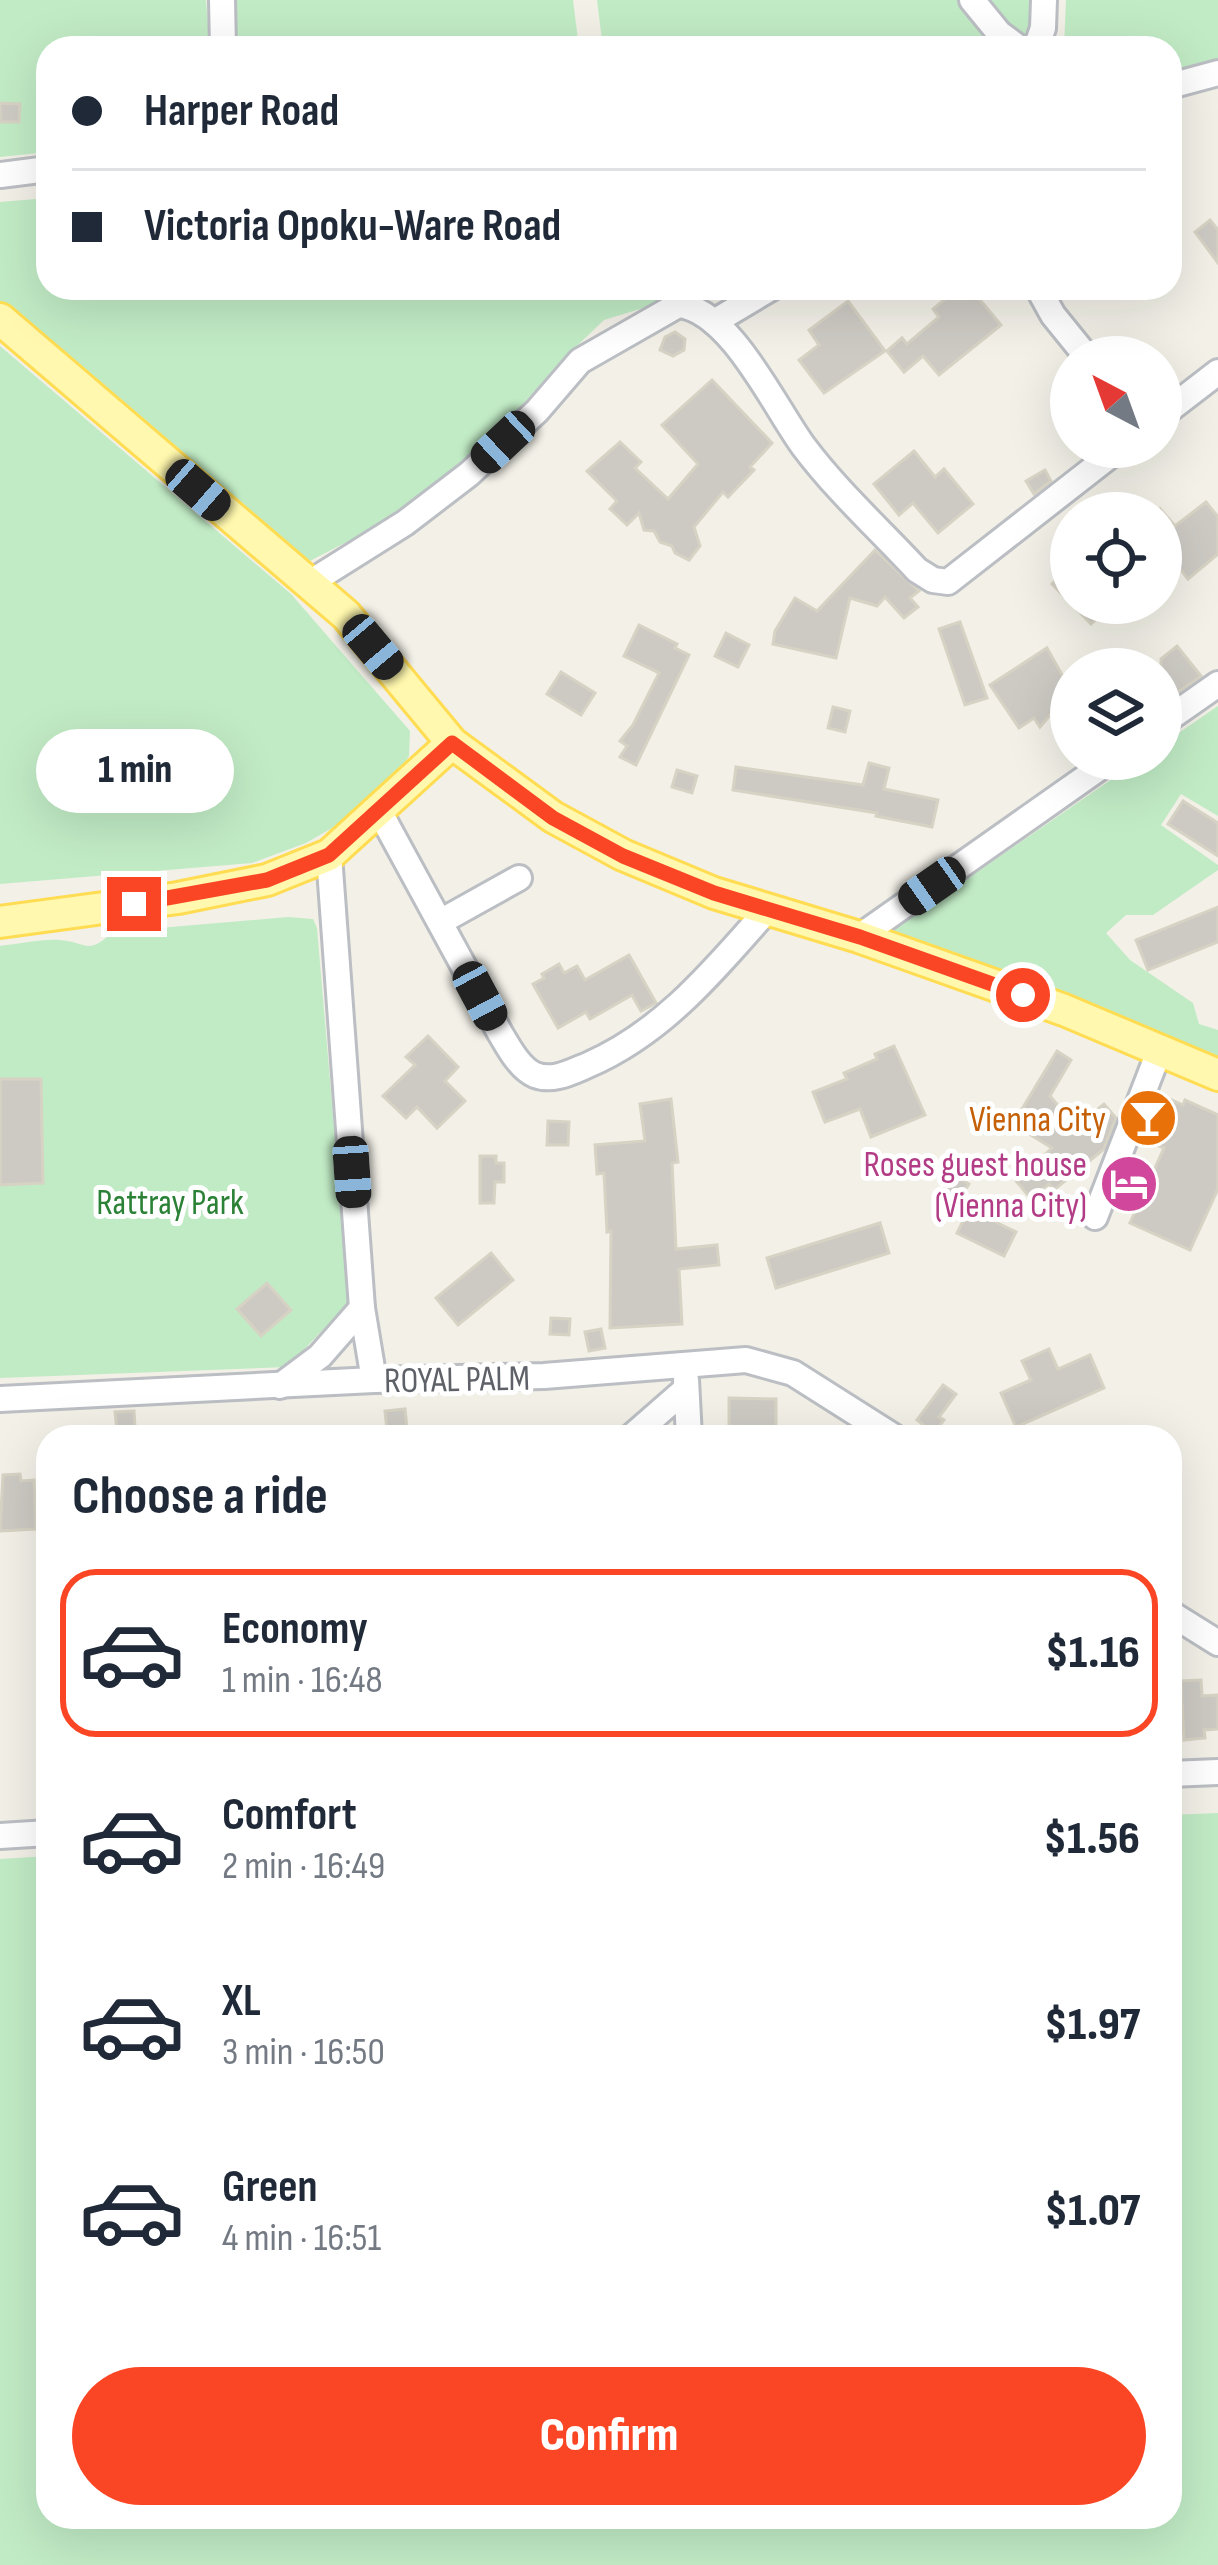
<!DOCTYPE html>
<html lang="en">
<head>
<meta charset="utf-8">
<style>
	:root { --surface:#fff; --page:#f6f6f7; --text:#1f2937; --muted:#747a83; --line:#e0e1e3; --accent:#fa4624 }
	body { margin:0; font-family:"Sofia Sans Condensed",sans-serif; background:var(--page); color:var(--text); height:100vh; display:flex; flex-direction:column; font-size:45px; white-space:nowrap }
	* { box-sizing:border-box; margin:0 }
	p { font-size:39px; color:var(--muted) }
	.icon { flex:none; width:66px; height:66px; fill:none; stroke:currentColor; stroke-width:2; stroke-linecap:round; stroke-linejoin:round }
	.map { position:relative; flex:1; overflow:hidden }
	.panel { position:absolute; left:36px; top:1425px; width:1146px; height:1104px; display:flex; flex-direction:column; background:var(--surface); border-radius:36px; box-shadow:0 12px 48px #0002 }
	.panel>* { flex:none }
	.top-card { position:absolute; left:36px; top:36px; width:1146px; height:264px; border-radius:36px; box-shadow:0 12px 48px #0002; display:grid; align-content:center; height:264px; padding:0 36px; background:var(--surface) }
	.needle { width:78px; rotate:319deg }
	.controls { position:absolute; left:1050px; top:336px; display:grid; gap:24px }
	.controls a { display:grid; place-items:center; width:132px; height:132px; border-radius:50%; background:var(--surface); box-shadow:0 12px 48px #0002; font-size:60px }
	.end { position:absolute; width:54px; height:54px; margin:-27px; border:15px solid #fa4624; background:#fff; box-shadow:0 0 0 6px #fff }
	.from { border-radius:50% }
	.bubble { position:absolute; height:84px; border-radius:42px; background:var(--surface); box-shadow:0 12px 48px #0002; font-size:39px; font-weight:800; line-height:84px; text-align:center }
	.car { position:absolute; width:36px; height:72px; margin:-36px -18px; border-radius:15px; box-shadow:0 0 9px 3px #0007; background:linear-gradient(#222 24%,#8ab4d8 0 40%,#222 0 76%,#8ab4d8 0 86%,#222 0) }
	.top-card b { display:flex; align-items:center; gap:42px; height:114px; font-size:45px }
	.top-card b+b { border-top:3px solid var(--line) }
	.top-card i { width:30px; height:30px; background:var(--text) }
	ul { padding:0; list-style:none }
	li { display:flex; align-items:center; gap:36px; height:168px; margin:0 24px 18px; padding:0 12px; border:6px solid transparent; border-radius:36px }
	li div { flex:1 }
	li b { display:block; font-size:45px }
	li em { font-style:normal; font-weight:800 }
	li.current { border-color:var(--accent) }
	li>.icon { width:108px; height:108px; stroke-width:1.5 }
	h2 { padding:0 36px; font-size:54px; line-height:144px }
	.primary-button { display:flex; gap:24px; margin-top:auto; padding:24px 36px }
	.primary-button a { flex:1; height:138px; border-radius:72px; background:var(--accent); color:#fff; font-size:48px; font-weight:800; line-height:138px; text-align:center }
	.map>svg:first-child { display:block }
	.green { fill:#c1ebc5 }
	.building { fill:#cdcac4; stroke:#d7d3c4; stroke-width:3 }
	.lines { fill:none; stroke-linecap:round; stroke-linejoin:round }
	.minor-casing { stroke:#bbbec3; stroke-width:30 }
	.major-casing { stroke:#ffdc52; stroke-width:36 }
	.minor { stroke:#fff; stroke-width:24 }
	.major { stroke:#fff8ae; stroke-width:30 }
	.route { stroke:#fa4624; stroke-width:15 }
	.labels { text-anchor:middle; stroke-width:10; stroke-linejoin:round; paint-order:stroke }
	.food-label { font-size:36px; fill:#c56008; stroke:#fff; text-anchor:end }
	.hotel-label { font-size:36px; fill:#b23c85; stroke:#fff; text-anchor:end }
	.park-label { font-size:36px; fill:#2b8136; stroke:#fff }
	.street-label { font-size:36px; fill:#5e6268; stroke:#fff }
</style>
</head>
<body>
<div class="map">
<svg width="1218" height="2565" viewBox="0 0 1218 2565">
	<rect width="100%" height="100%" fill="#f2f0e7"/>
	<g class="green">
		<path d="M0,0h206l4,48h-162v104l-48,5z"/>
		<path d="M234,0h339l6,48h-343z"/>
		<path d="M597,0h434l1,31 -8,17h-421z"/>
		<path d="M1066,0h152v66l-48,10v-28h-106z"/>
		<path d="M48,198v90h727l-30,16 -29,-9 -53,7 -59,18 -44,42 -67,77 -63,53 -45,30 -79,41 -306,-258v-103z"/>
		<path d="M0,346l291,248 119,137 -1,25 -11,19 -52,45 -40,23 -54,20 -252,21z"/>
		<path d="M1218,706v110l-37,-22 -20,31 57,40v5l-65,45h-27l-20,18 24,27 63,43 6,21 19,6v30l-325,-130 248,-171h20v-14z"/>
		<path d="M288,917l25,2 4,9 32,375 -62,64 -287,11v-432c19,-2 40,-7 59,-6 27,1 28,17 53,-8z"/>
		<path d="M1218,1813v752h-1218v-706l48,-3v661h1122v-702z"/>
	</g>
	<g class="building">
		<path d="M0,103l20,1 -1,18h-19z"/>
		<path d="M1210,220l8,10v33l-23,-31z"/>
		<path d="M971,289l30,36 -62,50 -16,-19 -19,16 -17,-21 15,-13 5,6 32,-27 -6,-8 21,-17 6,7z"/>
		<path d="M848,301l37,50 -61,42 -25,-33 20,-15 -10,-15z"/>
		<path d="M675,332l10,7 -1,11 -11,6 -13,-6 5,-13z"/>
		<path d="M712,380l60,63 -22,24 4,3 -26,27 -5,-5 -29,35 6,19 -11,14 -14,-7 -3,-7 -12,-4 -6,-11 -10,-1 -5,-17 -12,12 -17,-16 7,-8 -30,-30 33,-29 21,20 -6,6 33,31 30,-35 -36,-39z"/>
		<path d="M914,451l21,26 9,-8 29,35 -35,29 -25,-30 -14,12 -25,-31z"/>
		<path d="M1045,470l6,11 -17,13 -8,-13z"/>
		<path d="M1206,502l12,15v37l-30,25 -27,-34v-35l14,16z"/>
		<path d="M875,550l44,41 -9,7 8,9 -14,11 -19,-21 -8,9 -27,-8 -14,60 -63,-14 2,-13 20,-33 22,13z"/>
		<path d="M1071,565v38h42l-22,21 -39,-40z"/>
		<path d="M960,622l27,76 -22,7 -26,-76z"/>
		<path d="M639,625l38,19 -2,4 14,7 -53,110 -16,-8 7,-11 -7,-5 13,-16 26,-52 -35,-17z"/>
		<path d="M726,633l23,12 -11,22 -23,-11z"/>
		<path d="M1177,646l24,30 -40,28v-45z"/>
		<path d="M1047,648l24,43 -31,36 -6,-9 -15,10 -29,-43z"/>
		<path d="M561,672l34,21 -14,22 -34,-21z"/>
		<path d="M833,707l17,4 -5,21 -17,-4z"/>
		<path d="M869,763l20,5 -5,21 54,11 -6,27 -56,-11 1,-3 -144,-23 3,-23 127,18z"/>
		<path d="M677,770l20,6 -5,17 -20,-6z"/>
		<path d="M1183,801l35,22v33l-50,-32z"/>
		<path d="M1218,907v35l-70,28 -12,-30z"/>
		<path d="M629,955l27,48 -15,8 -9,-16 -42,24 -4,-7 -28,16 -25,-44 11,-6 -2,-4 17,-10 5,9 13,-7 8,14z"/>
		<path d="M428,1036l30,31 -13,14 20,20 -28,27 -20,-21 -11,11 -23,-22 32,-31 -9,-8z"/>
		<path d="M894,1046l31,69 -54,22 -11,-28 -35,13 -12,-30 34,-13 -3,-6 33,-14 -2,-5z"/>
		<path d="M1057,1051l14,9 -21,36 26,31 28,-23 12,14 -12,31 -50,41 -5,-6 -18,15 -15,-18 36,-33 -39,-24z"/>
		<path d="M0,1079h41l2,104 -43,2z"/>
		<path d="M671,1099l7,63 -6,1 4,86 41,-4 2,20 -40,4 3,55 -72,4 1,-97 -4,1 -3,-59 -7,1 -2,-29 50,-4 -5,-37z"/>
		<path d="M1172,1100l11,5 2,-5 33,15v74l-28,61 -60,-27 34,-75 -12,-5z"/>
		<path d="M548,1121l21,1 -1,23h-21z"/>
		<path d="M480,1156h16v7h8v19h-9l-1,21h-14z"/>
		<path d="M953,1174l16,10 -15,24 -16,-9z"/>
		<path d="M969,1209l47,23 -12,24 -47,-23z"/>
		<path d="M880,1223l9,30 -113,35 -9,-30z"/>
		<path d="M491,1253l22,27 -55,45 -22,-27z"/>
		<path d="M267,1283l24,27 -30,26 -24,-27z"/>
		<path d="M551,1318l19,1 -1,16 -19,-1z"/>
		<path d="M601,1329l4,19 -16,3 -4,-19z"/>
		<path d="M1049,1349l9,20 32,-14 14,33 -88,39 -15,-34 30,-13 -9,-19z"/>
		<path d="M943,1385l13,9 -17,23 5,3 -10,13 -17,-13z"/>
		<path d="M729,1398l47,1v28l-47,-1z"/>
		<path d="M405,1409l2,19 -20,2 -2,-19z"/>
		<path d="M134,1411l1,17 -18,2 -2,-18z"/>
		<path d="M20,1474l1,7 13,-1 2,49 -36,2 3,-56z"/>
		<path d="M1201,1680l1,16 16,-1v34l-14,1 1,8 -21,2 -3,-59z"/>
	</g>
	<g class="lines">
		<g class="minor-casing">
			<g id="minor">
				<path d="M222,0l1,48"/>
				<path d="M972,0l27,33 20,15"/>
				<path d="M1036,48l7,-20 1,-28"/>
				<path d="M1170,86l48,-13"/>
				<path d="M0,175l48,-6"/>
				<path d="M1038,288l15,27 34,42"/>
				<path d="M714,322l57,-34"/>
				<path d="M1161,416l57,-44"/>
				<path d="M308,584l97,-61 64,-49 68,-63 43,-50 98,-56c52,4 97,103 126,142 33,44 76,83 113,123l16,10 15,2 173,-135"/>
				<path d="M1161,724l57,-40"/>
				<path d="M378,809l122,224c8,13 19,35 35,42 18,7 36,-3 53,-10 76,-33 126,-95 180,-156"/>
				<path d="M329,855l33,453 12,72"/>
				<path d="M440,922l79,-44"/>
				<path d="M859,937l253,-178"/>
				<path d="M1095,1217l65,-168"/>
				<path d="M686,1380l3,57"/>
				<path d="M280,1386l40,-30 42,-48"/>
				<path d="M0,1399l374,-19 170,-4 202,-16 47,13 101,64"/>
				<path d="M631,1437l55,-48"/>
				<path d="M1170,1613l48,30"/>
				<path d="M1170,1774l48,-2"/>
				<path d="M0,1836l48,-3"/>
			</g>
		</g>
		<g class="major-casing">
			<g id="major">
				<path d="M0,319l346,296 106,128 101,74 70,38 91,38 145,44 205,73 154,65"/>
				<path d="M0,922l178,-24 89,-18 62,-25 123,-112"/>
			</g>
		</g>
		<use href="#minor" class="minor"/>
		<use href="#major" class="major"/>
	</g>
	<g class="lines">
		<path class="route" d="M134,904l133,-24 62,-25 123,-112 101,75 70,38 91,37 146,44 163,58"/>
	</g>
	<defs>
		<g id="bar-disc" transform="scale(3)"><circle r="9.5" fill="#e8710a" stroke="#fff"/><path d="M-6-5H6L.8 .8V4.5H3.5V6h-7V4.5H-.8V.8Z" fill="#fff"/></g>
		<g id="hotel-disc" transform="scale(3)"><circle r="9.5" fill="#d1479c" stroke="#fff"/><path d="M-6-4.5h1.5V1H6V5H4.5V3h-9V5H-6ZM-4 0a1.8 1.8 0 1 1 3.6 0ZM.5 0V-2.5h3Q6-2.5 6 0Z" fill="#fff"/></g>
	</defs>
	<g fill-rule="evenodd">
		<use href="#bar-disc" x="1148" y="1118"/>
		<use href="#hotel-disc" x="1129" y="1184"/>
	</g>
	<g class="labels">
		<g class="food-label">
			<text x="1106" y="1131">Vienna City</text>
		</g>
		<g class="hotel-label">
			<text x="1087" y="1176">Roses guest house<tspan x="1087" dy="41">(Vienna City)</tspan></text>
		</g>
		<g class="park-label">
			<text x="170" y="1214">Rattray Park</text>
		</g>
		<g class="street-label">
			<text transform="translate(457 1378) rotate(-1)" y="13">ROYAL PALM</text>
		</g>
	</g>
</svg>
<div class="controls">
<a><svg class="needle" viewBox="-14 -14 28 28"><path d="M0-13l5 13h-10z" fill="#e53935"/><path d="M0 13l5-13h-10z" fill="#747a83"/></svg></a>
<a><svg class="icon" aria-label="locate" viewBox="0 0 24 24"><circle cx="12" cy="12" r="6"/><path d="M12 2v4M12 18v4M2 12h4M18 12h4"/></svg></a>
<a><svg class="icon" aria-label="layers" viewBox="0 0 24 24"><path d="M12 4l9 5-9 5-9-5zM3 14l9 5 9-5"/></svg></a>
</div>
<i class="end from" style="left:1023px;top:995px"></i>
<i class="end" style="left:134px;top:904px"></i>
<div class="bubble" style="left:36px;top:729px;width:198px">1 min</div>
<i class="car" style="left:503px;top:442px;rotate:227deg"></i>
<i class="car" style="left:198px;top:490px;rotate:131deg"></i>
<i class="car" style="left:373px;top:647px;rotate:140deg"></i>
<i class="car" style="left:932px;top:886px;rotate:235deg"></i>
<i class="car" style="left:480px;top:996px;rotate:152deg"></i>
<i class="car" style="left:352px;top:1172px;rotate:176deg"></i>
<div class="top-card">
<b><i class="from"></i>Harper Road</b>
<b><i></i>Victoria Opoku-Ware Road</b>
</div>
<section class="panel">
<h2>Choose a ride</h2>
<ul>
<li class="current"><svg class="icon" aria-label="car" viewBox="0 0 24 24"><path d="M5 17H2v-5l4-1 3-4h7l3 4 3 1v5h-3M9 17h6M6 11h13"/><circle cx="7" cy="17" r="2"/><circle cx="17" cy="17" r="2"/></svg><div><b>Economy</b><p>1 min · 16:48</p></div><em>$1.16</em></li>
<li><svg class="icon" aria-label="car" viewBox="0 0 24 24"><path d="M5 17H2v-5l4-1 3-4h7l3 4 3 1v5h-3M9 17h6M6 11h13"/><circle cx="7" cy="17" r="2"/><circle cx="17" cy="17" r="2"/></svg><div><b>Comfort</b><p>2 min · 16:49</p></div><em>$1.56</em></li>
<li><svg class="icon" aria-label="car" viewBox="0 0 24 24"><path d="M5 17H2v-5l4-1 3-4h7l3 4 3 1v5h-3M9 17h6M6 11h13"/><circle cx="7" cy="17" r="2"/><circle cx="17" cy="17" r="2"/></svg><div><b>XL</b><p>3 min · 16:50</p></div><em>$1.97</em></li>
<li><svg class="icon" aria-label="car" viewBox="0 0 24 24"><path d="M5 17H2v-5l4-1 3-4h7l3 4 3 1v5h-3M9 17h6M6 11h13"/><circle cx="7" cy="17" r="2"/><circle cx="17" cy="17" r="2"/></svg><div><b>Green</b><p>4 min · 16:51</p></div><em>$1.07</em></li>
</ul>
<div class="primary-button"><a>Confirm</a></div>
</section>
</div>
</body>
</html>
